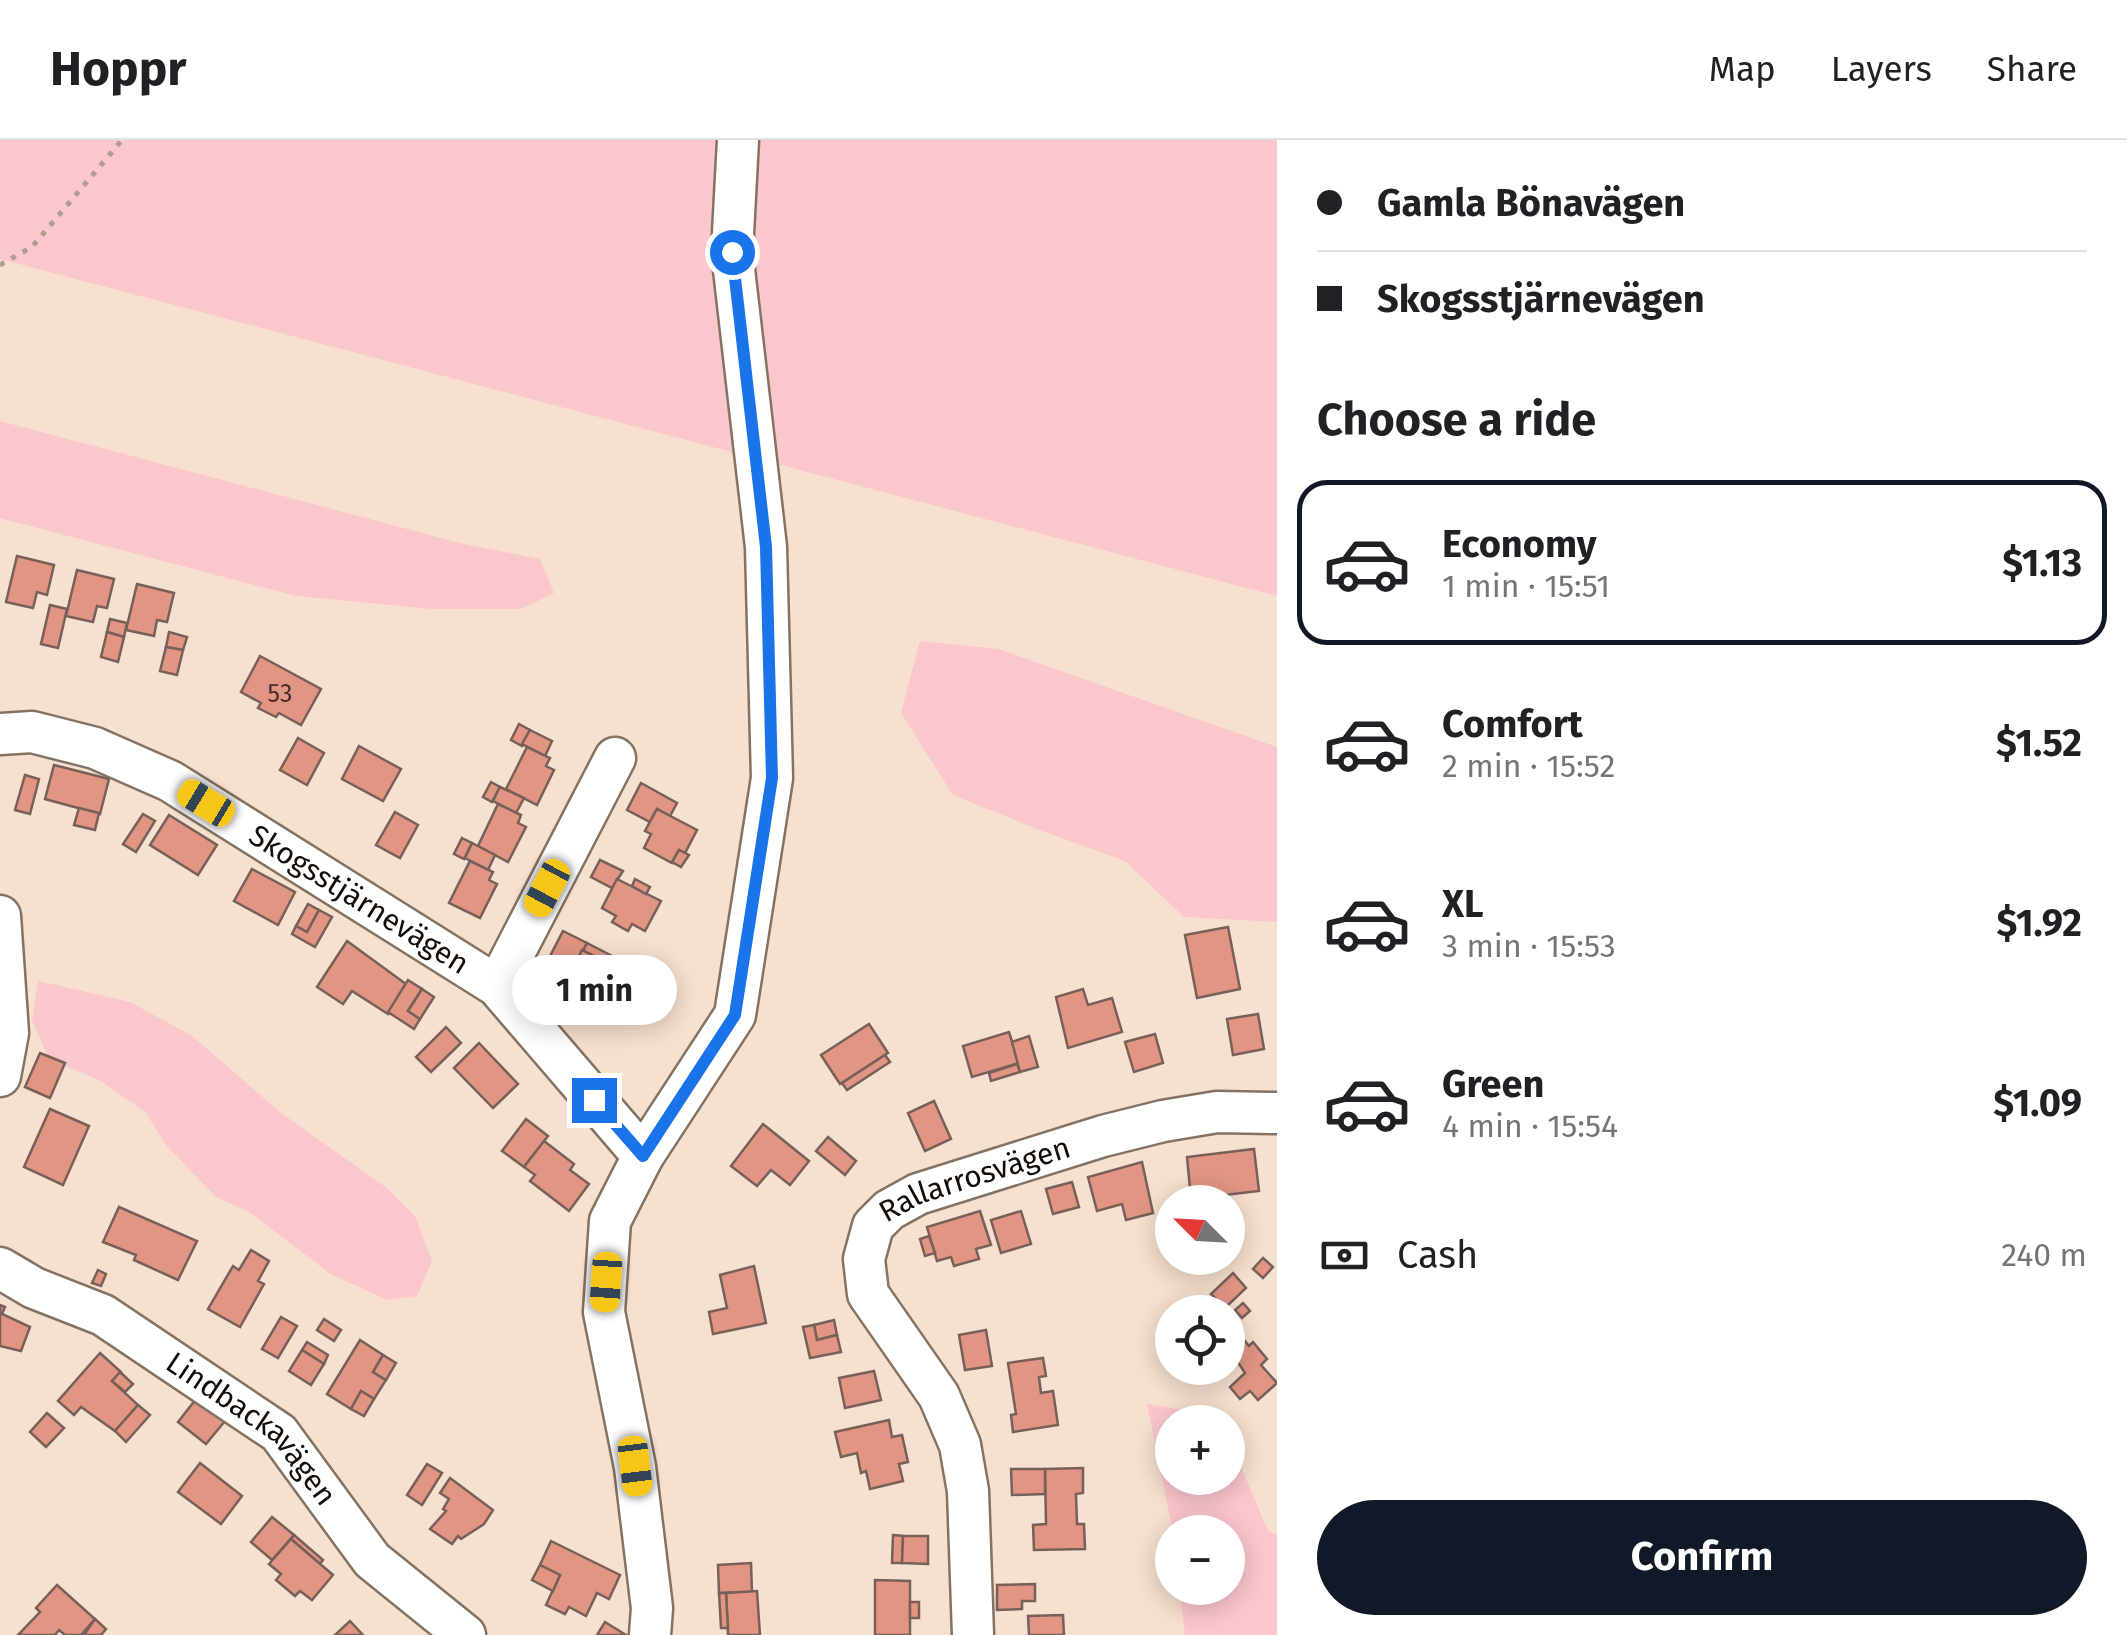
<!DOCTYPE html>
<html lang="en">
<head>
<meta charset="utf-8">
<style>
	:root { --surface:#fff; --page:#f6f6f6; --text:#202124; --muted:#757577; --line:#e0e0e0; --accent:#111827 }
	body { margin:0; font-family:"Fira Sans",sans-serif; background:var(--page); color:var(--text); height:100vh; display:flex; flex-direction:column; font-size:38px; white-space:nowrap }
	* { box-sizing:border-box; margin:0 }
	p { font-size:32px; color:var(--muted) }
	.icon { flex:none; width:55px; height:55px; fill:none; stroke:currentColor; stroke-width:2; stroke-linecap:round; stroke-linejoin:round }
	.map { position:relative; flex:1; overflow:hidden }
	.panel { display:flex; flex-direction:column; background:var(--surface); width:850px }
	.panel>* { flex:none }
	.top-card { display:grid; align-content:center; height:220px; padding:0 40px; background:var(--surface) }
	.needle { width:65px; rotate:294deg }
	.buttons { position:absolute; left:1155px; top:1045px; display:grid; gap:20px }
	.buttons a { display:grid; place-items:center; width:90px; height:90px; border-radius:50%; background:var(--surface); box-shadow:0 5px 25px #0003; font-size:50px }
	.end { position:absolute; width:45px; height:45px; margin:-22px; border:12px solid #1a73e8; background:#fff; box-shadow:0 0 0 5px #fff }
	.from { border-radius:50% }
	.bubble { position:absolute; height:70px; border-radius:35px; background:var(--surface); box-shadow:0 5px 25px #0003; font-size:32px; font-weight:700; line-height:70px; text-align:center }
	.car { position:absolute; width:30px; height:60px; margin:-30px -15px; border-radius:12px; box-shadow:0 0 8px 2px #0007; background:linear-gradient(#f5c518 24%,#345 0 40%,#f5c518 0 76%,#345 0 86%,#f5c518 0) }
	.top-card b { display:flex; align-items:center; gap:35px; height:95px; font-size:38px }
	.top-card b+b { border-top:2px solid var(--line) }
	.top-card i { width:25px; height:25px; background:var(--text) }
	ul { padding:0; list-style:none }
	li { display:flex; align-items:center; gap:30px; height:165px; margin:0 20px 15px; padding:0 20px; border:5px solid transparent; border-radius:30px }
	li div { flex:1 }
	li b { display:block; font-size:38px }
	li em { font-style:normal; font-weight:700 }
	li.on { border-color:var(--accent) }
	li>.icon { width:90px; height:90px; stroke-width:1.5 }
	h2 { padding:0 40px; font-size:45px; line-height:120px }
	.pay { display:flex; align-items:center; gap:25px; height:110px; padding:0 40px; font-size:38px }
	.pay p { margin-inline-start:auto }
	.primary-button { display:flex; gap:20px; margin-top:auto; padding:20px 40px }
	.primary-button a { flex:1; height:115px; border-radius:60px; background:var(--accent); color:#fff; font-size:40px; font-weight:700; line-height:115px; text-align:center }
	header { display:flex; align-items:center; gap:60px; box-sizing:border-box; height:140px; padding:0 50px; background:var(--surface); border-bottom:2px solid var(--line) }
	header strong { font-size:48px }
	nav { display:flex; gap:55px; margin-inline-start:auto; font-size:35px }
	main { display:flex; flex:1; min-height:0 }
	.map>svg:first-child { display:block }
	.green { fill:#fcc6ce }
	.building { fill:#e29583; stroke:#78605a; stroke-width:2.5 }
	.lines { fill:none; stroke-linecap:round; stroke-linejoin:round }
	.minor-casing { stroke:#857263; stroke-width:45 }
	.path { stroke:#ae9d90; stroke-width:5; stroke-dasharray:5 8; stroke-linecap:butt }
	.minor { stroke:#fff; stroke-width:40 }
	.route { stroke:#1a73e8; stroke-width:12 }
	.labels { text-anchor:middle; stroke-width:9; stroke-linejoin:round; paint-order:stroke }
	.number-label { font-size:25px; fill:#472e26 }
	.street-label { font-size:30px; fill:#130c07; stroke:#f6e0cf }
</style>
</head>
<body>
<header>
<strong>Hoppr</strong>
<nav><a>Map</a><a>Layers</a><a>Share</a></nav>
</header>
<main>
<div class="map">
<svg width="1277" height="1495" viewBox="0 0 1277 1495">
	<rect width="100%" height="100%" fill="#f6e0cf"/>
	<g class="green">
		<path d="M0,0h1277v456l-1277,-337z"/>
		<path d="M0,281l460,122 80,16 14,34 -33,16h-89l-136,-13 -296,-78z"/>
		<path d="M920,501l78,8 279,98v175l-93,-5 -59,-56 -83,-30 -89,-36 -52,-82z"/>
		<path d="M38,841l92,21 62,34 89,77 106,75 28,28 17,45 -15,35 -29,4 -56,-25 -83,-63 -33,-15 -49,-51 -22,-34 -46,-32 -50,-21 -17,-39z"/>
		<path d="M1147,1264l72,11 3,7h-50v56h56v-42l40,95 9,4v100h-92l-5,-47h48v-56h-55z"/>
	</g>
	<g class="building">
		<path d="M17,416l37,9 -7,30 -10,-3 -4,16 -27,-6z"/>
		<path d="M77,430l37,9 -7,29 -10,-2 -4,16 -27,-6z"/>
		<path d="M137,444l37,9 -7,29 -10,-2 -3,16 -28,-6z"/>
		<path d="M50,465l17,4 -9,39 -17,-4z"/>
		<path d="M110,479l17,4 -3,14 -17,-5z"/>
		<path d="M107,492l17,5 -6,25 -17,-5z"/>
		<path d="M169,492l18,5 -4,13 -17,-3z"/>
		<path d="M166,507l17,3 -6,25 -17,-4z"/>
		<path d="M260,516l61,33 -20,36 -22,-12 -3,4 -18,-9 3,-5 -20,-11z"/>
		<path d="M519,584l11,6 -8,16 -11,-6z"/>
		<path d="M530,590l22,11 -7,15 -23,-12z"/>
		<path d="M298,598l26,15 -17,32 -27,-15z"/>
		<path d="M359,606l42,23 -18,32 -41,-22z"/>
		<path d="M527,607l23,11 -4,8 8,4 -17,35 -31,-16z"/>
		<path d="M54,625l55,14 -9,35 -55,-15z"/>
		<path d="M25,635l14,4 -9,35 -15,-4z"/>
		<path d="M491,642l9,5 -8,15 -9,-5z"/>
		<path d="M641,643l36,20 -7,13 -13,-7 -7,13 -23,-12z"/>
		<path d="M500,647l24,11 -8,15 -23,-12z"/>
		<path d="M498,664l23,11 -3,8 8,4 -18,35 -30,-16z"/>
		<path d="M79,668l20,5 -4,17 -21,-5z"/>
		<path d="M657,669l40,21 -12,23 -6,-3 -7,13 -28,-15 7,-14 -6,-3z"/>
		<path d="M395,672l23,13 -18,33 -24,-13z"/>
		<path d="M143,674l12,7 -19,31 -13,-8z"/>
		<path d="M169,675l48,30 -19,30 -48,-30z"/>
		<path d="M462,698l10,5 -8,16 -10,-5z"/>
		<path d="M472,703l23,12 -7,15 -23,-12z"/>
		<path d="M679,710l10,5 -8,12 -9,-5z"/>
		<path d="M600,720l23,11 -11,17 -21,-11z"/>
		<path d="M470,721l23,11 -4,8 8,4 -17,34 -31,-15z"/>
		<path d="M252,729l43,23 -17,33 -44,-24z"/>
		<path d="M617,739l44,22 -16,30 -13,-7 -4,7 -16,-9 4,-6 -14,-8z"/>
		<path d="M635,739l15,8 -4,7 -14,-8z"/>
		<path d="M308,764l11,6 -12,22 -11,-6z"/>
		<path d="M319,770l13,7 -17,30 -23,-13 4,-8 11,6z"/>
		<path d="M1228,787l12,62 -43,9 -12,-63z"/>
		<path d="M563,791l24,12 -18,33 -23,-12z"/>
		<path d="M347,801l59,43 -18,30 -36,-23 -9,13 -26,-17z"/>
		<path d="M587,803l27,14 -4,7 -27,-13z"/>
		<path d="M582,810l44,22 -15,30 -14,-7 -4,9 -17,-8 5,-9 -14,-7z"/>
		<path d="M408,840l14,9 -14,22 12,8 -6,10 -26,-17z"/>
		<path d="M641,840l15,7 -10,21 -16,-7z"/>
		<path d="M422,849l12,8 -14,22 -12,-8z"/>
		<path d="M1083,849l5,16 24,-7 10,34 -54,16 -12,-51z"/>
		<path d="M1258,874l6,35 -31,6 -6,-36z"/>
		<path d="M869,884l19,29 -48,31 -19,-29z"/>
		<path d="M446,887l15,16 -30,29 -15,-15z"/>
		<path d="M1009,892l10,31 -47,14 -9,-31z"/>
		<path d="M1155,894l8,29 -29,9 -9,-30z"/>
		<path d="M1029,896l9,31 -18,5 -8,-30z"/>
		<path d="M479,903l39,41 -25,24 -39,-40z"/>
		<path d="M40,913l25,10 -15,35 -25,-11z"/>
		<path d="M885,915l5,7 -43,28 -5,-7z"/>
		<path d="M1017,924l3,8 -29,9 -2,-8z"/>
		<path d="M934,961l17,38 -26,12 -17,-38z"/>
		<path d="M50,969l39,17 -26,59 -39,-18z"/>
		<path d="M526,979l22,17 -24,31 -22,-16z"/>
		<path d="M763,984l46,37 -19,24 -19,-15 -14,16 -26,-20z"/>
		<path d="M828,997l28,24 -11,14 -29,-24z"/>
		<path d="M544,1001l30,23 -4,6 19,14 -20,27 -39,-30 5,-6 -11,-8z"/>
		<path d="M1254,1009l5,42 -68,8 -4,-42z"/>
		<path d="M1142,1022l11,51 -27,7 -4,-16 -25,7 -9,-34z"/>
		<path d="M1072,1042l7,25 -26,7 -7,-25z"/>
		<path d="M119,1067l78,34 -19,39 -44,-20 2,-5 -33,-13z"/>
		<path d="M980,1071l11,34 -15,4 3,10 -25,7 -3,-9 -14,4 -10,-34z"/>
		<path d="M1021,1071l10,33 -30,9 -10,-33z"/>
		<path d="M929,1096l6,17 -10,3 -5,-17z"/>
		<path d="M251,1110l18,11 -11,20 6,3 -24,43 -32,-18 25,-43 6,4z"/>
		<path d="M1263,1118l10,9 -10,11 -10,-9z"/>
		<path d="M754,1126l12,57 -53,11 -4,-22 18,-4 -7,-33z"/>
		<path d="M98,1130l8,4 -5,12 -9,-3z"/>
		<path d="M1233,1133l13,15 -21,20 -14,-14z"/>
		<path d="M1243,1163l7,8 -8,7 -7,-8z"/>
		<path d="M0,1165l5,2 -3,7 28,13 -9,24 -21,-5z"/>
		<path d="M281,1177l16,9 -19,32 -16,-9z"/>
		<path d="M324,1179l17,11 -7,11 -17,-11z"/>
		<path d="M834,1180l3,15 -20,5 -3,-15z"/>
		<path d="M814,1185l3,15 20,-5 4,17 -31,6 -7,-31z"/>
		<path d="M986,1190l6,36 -27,4 -6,-35z"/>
		<path d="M360,1200l23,15 -10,17 13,8 -12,19 -13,-8 -10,18 -24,-15z"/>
		<path d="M1245,1201l4,5 4,-4 14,17 -6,6 16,18 -19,17 -8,-9 -10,8 -10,-12 15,-14 -13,-20z"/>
		<path d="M307,1202l21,13 -4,9 -22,-14z"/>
		<path d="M302,1210l22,14 -13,21 -22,-14z"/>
		<path d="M100,1213l21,19 -9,9 26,24 -23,26 -34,-24 -7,8 -16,-14z"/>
		<path d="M383,1215l13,8 -10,17 -13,-8z"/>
		<path d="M1043,1218l3,18 -7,1 2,16 12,-2 5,34 -45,7 -2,-17 5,-1 -8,-51z"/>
		<path d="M874,1231l7,29 -36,8 -6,-30z"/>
		<path d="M120,1232l13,12 -8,8 -13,-11z"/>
		<path d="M361,1251l13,8 -10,17 -13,-7z"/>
		<path d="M196,1259l29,22 -19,23 -28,-22z"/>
		<path d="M138,1265l12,10 -24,27 -11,-11z"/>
		<path d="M47,1273l17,15 -18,19 -16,-15z"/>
		<path d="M889,1280l3,17 10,-2 6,27 -9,2 4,17 -33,8 -4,-18 -5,2 -4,-20 -16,4 -6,-25z"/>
		<path d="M200,1323l42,33 -21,28 -43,-32z"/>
		<path d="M427,1324l15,9 -20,32 -15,-10z"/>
		<path d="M1083,1328v25l-7,1 1,30h7l1,25 -51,1 -1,-25 13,-1 -1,-55z"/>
		<path d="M1011,1329h34v25l-33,1z"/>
		<path d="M450,1338l43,32 -9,14 -23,15 -3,-3 -6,8 -22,-15 16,-18 -3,-2 6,-10 -9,-6z"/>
		<path d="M272,1377l22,18 -22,25 -21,-18z"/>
		<path d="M294,1395l29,25 -3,4 -29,-25z"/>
		<path d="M893,1395l10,1 -1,27h-10z"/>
		<path d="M903,1396h25v28l-26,-1z"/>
		<path d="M291,1399l42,36 -21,25 -12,-9 -5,5 -19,-16 5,-6 -12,-10z"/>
		<path d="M551,1401l69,34 -11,24 -12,-6 -11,23 -17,-9 -4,7 -19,-9 14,-30 -20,-10z"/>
		<path d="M751,1423l1,29 -33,1 -1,-28z"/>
		<path d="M540,1425l20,10 -7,16 -21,-11z"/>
		<path d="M875,1440l35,1v54h-35z"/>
		<path d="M1035,1444v17h-13v8l-25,1v-25z"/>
		<path d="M57,1445l38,34 -14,16h-16l-6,-5 -4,5h-37l22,-23 -4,-4z"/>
		<path d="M757,1451l3,44h-32l-2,-42z"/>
		<path d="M719,1453h7l2,35h-7z"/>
		<rect x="910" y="1462" width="9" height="16"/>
		<path d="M1063,1475l1,20h-35l-1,-19z"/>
		<path d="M95,1479l11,10 -5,6h-17z"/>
		<path d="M350,1481l13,14h-28z"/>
		<path d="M605,1482l21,13h-29z"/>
	</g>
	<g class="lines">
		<g class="minor-casing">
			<g id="minor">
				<path id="s1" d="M0,594l32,-2 63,16 75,33 327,205 146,170"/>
				<path d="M0,776l8,117 -8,43"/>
				<path d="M497,846l118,-228"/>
				<path id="s2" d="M0,1128l34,20 69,27 176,118 93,127 93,75"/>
				<path d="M650,1495l2,-27 -17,-141 -31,-155 6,-91 33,-65 92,-141 37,-237 -6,-231 -34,-295 6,-112"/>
				<path id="s3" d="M973,1495l-5,-144 -8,-46 -21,-49 -71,-102 -4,-35 9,-33 16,-16 29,-16 185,-58 60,-15 54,-9 60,1"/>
			</g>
		</g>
		<path class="path" d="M0,125l32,-18 90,-107"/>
		<use href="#minor" class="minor"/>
	</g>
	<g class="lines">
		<path class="route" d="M594,960l49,56 92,-141 37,-237 -6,-231 -34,-295"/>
	</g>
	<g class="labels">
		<g class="number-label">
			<text x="280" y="562">53</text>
		</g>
		<g class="street-label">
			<text dy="10" stroke="none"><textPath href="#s1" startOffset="402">Skogsstjärnevägen</textPath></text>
			<text dy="10" stroke="none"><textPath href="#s3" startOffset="552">Rallarrosvägen</textPath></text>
			<text dy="10" stroke="none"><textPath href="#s2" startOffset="302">Lindbackavägen</textPath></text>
		</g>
	</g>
</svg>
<div class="buttons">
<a><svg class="needle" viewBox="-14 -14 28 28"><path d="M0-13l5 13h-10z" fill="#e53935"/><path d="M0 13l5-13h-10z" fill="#757577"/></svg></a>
<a><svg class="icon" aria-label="locate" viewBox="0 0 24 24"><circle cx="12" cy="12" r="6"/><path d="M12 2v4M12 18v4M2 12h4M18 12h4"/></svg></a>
<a>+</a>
<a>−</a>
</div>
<i class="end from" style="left:732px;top:112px"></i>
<i class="end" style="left:594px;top:960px"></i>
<div class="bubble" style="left:512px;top:815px;width:165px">1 min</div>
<i class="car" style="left:206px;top:663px;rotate:301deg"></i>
<i class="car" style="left:547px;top:748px;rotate:208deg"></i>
<i class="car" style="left:606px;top:1142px;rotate:184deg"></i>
<i class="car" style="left:635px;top:1326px;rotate:173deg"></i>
</div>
<section class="panel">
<div class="top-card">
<b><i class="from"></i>Gamla Bönavägen</b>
<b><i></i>Skogsstjärnevägen</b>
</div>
<h2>Choose a ride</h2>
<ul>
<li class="on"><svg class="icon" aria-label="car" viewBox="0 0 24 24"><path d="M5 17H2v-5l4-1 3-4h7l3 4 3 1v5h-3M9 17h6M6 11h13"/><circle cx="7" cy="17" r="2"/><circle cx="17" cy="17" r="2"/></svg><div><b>Economy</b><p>1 min · 15:51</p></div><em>$1.13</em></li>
<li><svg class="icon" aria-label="car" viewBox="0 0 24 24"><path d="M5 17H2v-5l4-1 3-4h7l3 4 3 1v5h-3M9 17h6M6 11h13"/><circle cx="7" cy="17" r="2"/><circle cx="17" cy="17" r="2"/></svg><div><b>Comfort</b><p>2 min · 15:52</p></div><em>$1.52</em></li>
<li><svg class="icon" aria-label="car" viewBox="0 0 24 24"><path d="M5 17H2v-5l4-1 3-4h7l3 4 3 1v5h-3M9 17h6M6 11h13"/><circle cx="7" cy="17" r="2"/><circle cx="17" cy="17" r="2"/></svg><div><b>XL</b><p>3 min · 15:53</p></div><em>$1.92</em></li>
<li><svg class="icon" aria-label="car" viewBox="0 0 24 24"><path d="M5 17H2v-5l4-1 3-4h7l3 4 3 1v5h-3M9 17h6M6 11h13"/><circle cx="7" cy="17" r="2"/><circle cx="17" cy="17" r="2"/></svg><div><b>Green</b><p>4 min · 15:54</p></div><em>$1.09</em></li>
</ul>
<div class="pay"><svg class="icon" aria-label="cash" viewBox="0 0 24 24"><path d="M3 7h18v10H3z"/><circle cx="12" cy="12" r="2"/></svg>Cash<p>240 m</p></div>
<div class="primary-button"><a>Confirm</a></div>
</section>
</main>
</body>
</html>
